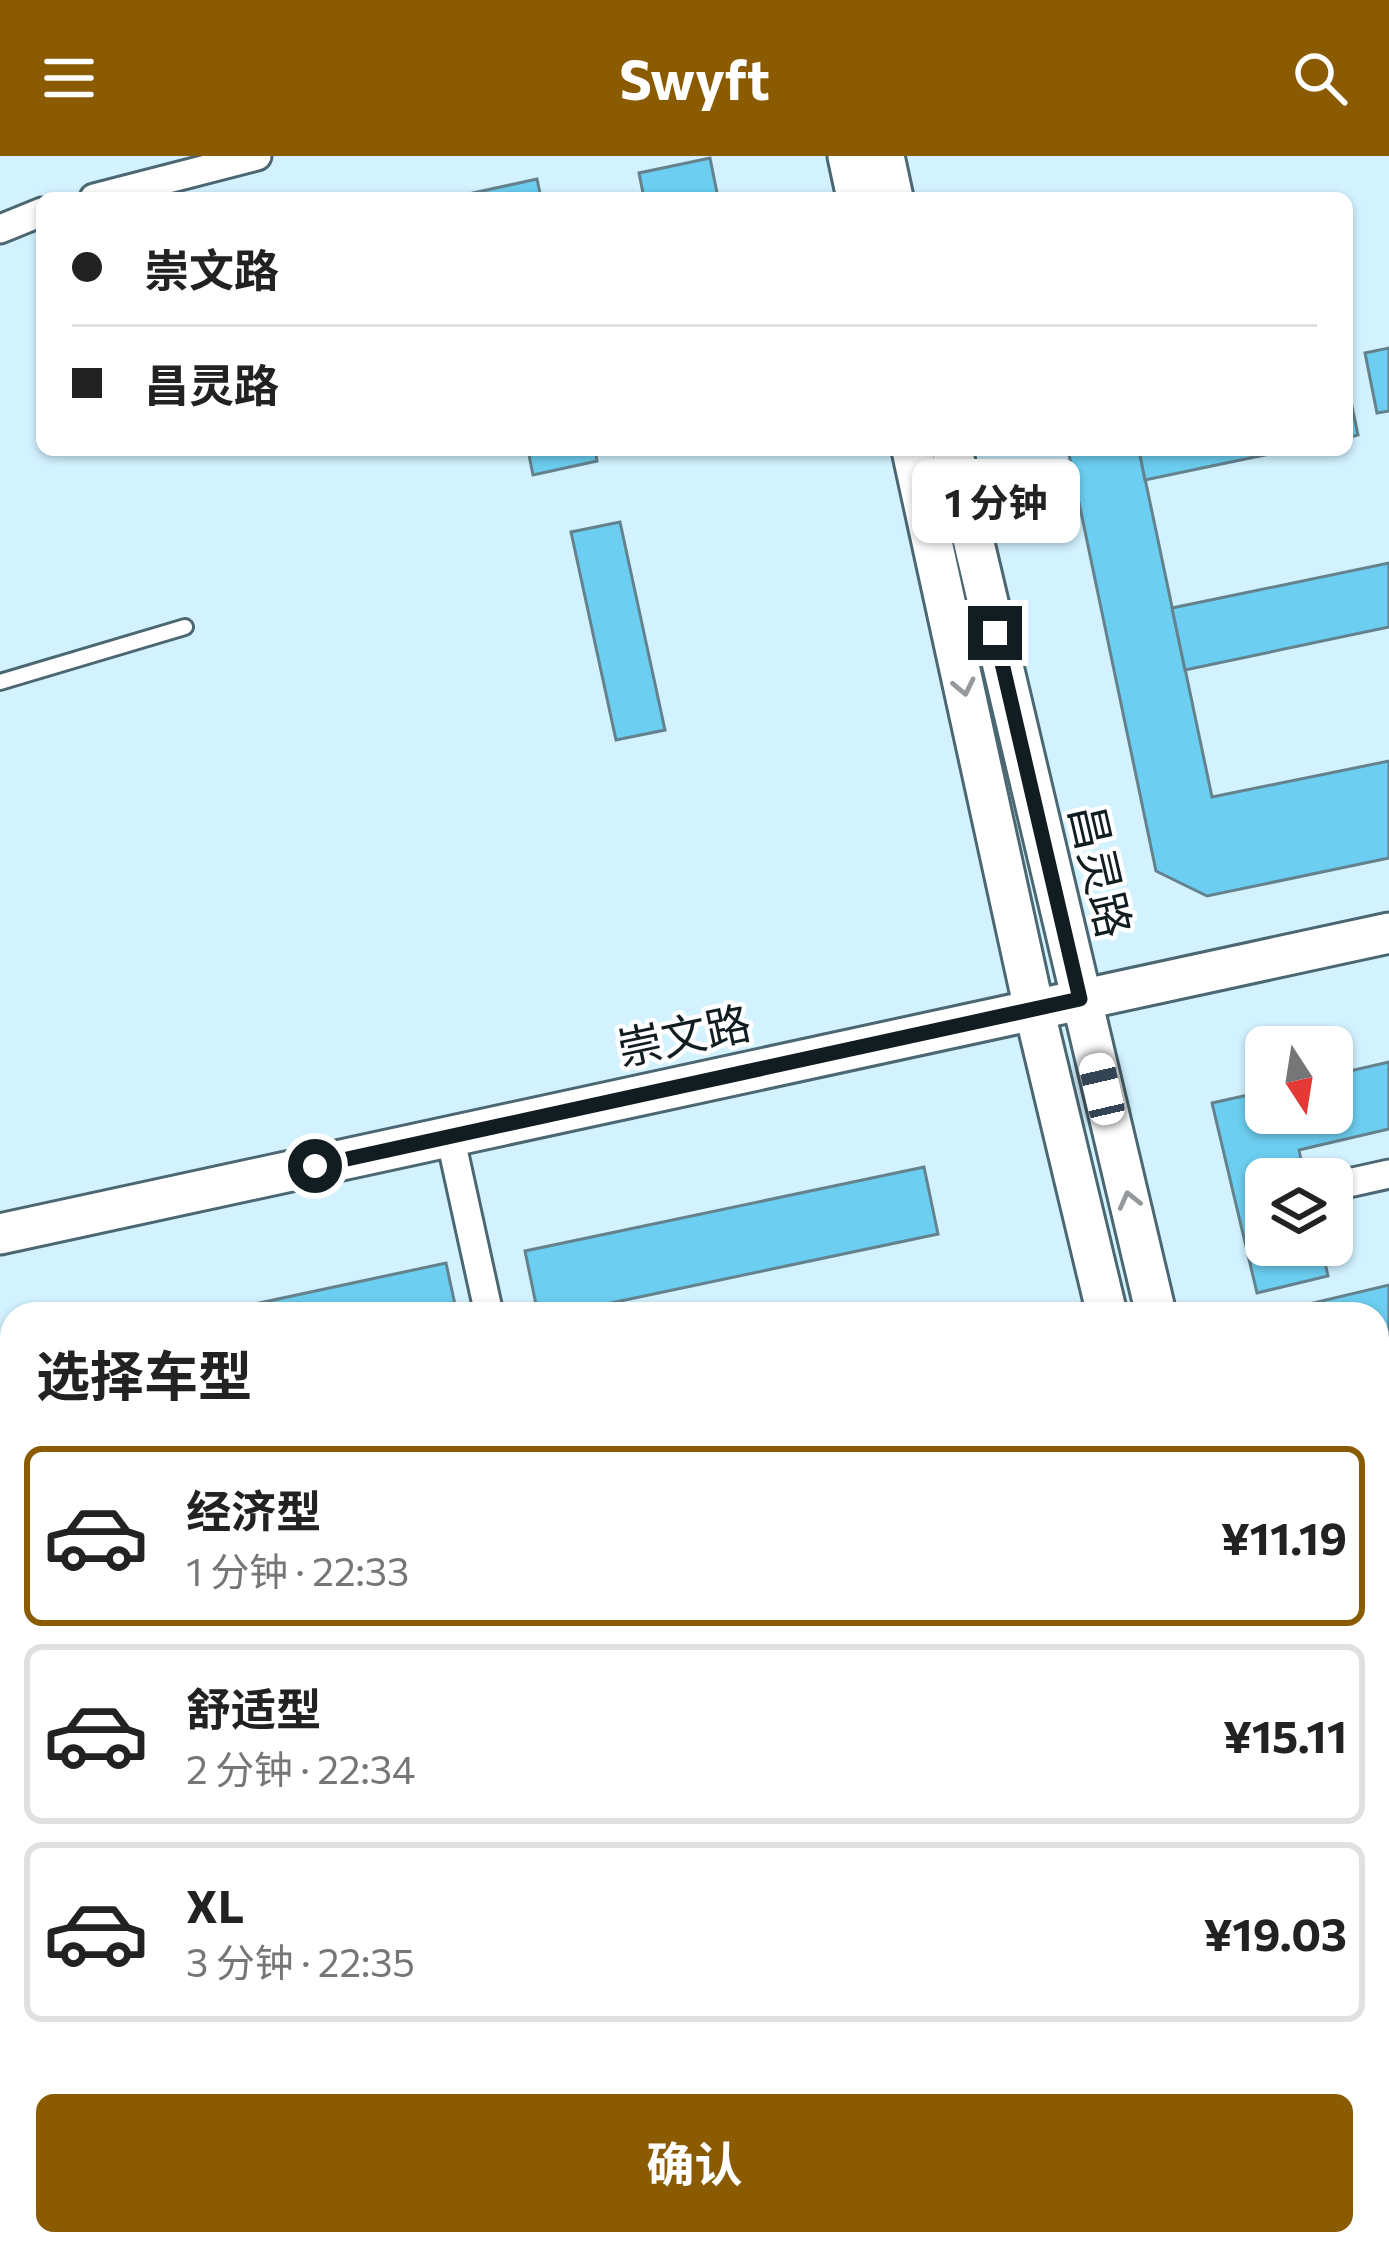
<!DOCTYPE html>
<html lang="zh">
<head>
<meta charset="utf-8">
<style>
	:root { --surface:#fff; --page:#f6f6f6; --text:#222; --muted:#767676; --line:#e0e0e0; --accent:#8b5b02 }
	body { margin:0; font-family:Commissioner,"Noto Sans SC",sans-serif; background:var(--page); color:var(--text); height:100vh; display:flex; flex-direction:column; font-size:45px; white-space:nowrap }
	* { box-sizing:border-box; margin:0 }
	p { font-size:39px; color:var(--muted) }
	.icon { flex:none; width:66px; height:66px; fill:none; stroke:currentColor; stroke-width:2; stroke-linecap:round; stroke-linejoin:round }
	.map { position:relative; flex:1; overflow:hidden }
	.drawer { position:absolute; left:0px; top:1146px; width:1389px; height:954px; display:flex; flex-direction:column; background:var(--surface); border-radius:36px 36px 0 0; box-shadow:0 3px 9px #0004 }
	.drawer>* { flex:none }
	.top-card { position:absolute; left:36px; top:36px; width:1317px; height:264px; border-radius:18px; box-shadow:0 3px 9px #0004; display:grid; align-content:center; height:264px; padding:0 36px; background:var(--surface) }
	.needle { width:78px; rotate:168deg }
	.fabs { position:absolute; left:1245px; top:870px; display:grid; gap:24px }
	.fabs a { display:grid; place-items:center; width:108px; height:108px; border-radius:18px; background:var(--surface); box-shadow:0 3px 9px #0004; font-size:60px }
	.end { position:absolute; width:54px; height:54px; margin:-27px; border:15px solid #111d21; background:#fff; box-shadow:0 0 0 6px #fff }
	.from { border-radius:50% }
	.bubble { position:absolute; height:84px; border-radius:18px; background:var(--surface); box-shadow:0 3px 9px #0004; font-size:39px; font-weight:700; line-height:84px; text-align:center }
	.car { position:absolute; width:36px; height:72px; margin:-36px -18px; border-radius:15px; box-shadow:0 0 9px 3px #0007; background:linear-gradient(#fff 24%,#345 0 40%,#fff 0 76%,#345 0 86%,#fff 0) }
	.top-card b { display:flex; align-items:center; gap:42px; height:114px; font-size:45px }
	.top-card b+b { border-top:3px solid var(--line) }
	.top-card i { width:30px; height:30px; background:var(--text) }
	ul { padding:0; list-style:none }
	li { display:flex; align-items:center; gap:36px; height:180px; margin:0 24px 18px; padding:0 12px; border:6px solid var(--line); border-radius:18px }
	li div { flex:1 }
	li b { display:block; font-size:45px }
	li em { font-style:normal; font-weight:700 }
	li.selected { border-color:var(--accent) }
	li>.icon { width:108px; height:108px; stroke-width:1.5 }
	h2 { padding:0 36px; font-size:54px; line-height:144px }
	.button { display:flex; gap:24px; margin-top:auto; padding:24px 36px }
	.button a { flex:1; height:138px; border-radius:18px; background:var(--accent); color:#fff; font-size:48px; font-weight:700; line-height:138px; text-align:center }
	header { display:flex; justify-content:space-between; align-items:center; height:156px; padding:0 36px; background:var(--accent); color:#fff; font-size:54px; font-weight:700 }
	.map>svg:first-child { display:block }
	.building { fill:#6ccef0; stroke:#64828d; stroke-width:3 }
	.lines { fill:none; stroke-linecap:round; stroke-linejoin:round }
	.lane-casing { stroke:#4b6772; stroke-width:20 }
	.street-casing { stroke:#4b6772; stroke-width:33 }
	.secondary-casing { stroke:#4b6772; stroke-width:45 }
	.lane { stroke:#fff; stroke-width:14 }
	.street { stroke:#fff; stroke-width:27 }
	.secondary { stroke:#fff; stroke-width:39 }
	.oneway { stroke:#94999b }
	.route { stroke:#111d21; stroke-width:15 }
	.labels { text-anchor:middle; stroke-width:9; stroke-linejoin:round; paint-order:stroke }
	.street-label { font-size:45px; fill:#111d21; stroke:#fff }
</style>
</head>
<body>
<header><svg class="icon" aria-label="menu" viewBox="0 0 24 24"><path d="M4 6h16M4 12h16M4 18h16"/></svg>Swyft<svg class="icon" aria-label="search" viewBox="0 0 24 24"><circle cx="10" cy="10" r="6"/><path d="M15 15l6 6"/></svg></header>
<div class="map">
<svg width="1389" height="2100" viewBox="0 0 1389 2100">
	<rect width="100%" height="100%" fill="#d2f2ff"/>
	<g class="building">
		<path d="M710,2l8,40h-74l-5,-25z"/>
		<path d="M537,23l4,19h-67l-1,-5z"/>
		<path d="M1389,192v63l-12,2 -12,-60z"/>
		<path d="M1347,226l11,53 -11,3z"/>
		<path d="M528,294h67l2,11 -64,14z"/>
		<path d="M1068,294h71l73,347 177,-36v97l-182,38 -51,-25z"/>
		<path d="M1139,294h149l-143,30z"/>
		<path d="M620,366l45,208 -49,10 -45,-208z"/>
		<path d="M1389,407v64l-204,43 -13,-62z"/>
		<path d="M1389,906v67l-90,21 6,29h-39v66h55l7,31 -71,17 -45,-190 54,-12v22h66v-38z"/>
		<path d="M924,1011l14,67 -379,80h-21l-13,-63z"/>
		<path d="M446,1107l11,51h-249z"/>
		<path d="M1389,1129v78l-12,3v-52h-110z"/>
		<path d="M12,1200v74l-12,3v-75z"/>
		<path d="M10,1516l2,49 -12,2v-49z"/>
		<path d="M12,1686v51l-12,3v-51z"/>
		<path d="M289,2088h153l3,12h-214z"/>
		<path d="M535,2088h145l-57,12h-86z"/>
	</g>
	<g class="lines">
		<g class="lane-casing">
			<g id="lane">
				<path d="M0,526l185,-55"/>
				<path d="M1389,1401v8"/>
				<path d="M1377,1849l12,-2"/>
			</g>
		</g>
		<g class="street-casing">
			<g id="street">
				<path d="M94,42l163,-42"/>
				<path d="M0,73l42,-17"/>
				<path d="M450,980l39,178"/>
				<path d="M1335,1030l54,-12"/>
			</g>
		</g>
		<g class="secondary-casing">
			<g id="secondary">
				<path d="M848,0l9,42"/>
				<path d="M884,0l9,42"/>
				<path d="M912,294l122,559 73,305"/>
				<path d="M952,294l204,864"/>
				<path d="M0,1078l1389,-301"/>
				<path d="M1377,2078l5,22"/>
				<path d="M1329,2088l3,12"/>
			</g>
		</g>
		<use href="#lane" class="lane"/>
		<use href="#street" class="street"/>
		<use href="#secondary" class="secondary"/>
	</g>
	<defs><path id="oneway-chevron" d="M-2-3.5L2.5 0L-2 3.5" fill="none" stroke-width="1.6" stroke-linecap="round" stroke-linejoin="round" transform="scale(3)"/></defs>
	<g class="oneway">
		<use href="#oneway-chevron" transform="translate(964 531) rotate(78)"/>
		<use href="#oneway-chevron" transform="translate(1129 1044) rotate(-104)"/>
	</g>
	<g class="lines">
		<path class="route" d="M315,1010l765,-167 -85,-366"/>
	</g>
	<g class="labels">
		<g class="street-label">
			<text transform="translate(1100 715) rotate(77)" y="16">昌灵路</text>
			<text transform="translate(684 880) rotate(-12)" y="16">崇文路</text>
		</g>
	</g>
</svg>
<div class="fabs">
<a><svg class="needle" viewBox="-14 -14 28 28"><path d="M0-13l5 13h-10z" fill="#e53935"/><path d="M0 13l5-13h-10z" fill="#767676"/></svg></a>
<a><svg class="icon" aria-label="layers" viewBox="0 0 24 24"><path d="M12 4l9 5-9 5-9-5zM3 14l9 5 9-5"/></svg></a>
</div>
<i class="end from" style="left:315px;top:1010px"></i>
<i class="end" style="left:995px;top:477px"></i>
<div class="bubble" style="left:912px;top:303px;width:168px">1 分钟</div>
<i class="car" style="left:1102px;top:933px;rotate:347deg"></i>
<div class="top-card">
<b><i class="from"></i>崇文路</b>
<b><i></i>昌灵路</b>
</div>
<section class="drawer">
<h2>选择车型</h2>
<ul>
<li class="selected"><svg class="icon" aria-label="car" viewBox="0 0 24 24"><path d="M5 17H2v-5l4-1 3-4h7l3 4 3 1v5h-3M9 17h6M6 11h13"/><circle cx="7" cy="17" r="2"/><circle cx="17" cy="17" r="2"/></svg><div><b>经济型</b><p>1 分钟 · 22:33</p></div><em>¥11.19</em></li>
<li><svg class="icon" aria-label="car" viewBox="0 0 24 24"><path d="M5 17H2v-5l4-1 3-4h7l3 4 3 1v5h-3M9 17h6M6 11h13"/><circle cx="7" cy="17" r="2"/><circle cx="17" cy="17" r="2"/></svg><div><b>舒适型</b><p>2 分钟 · 22:34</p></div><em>¥15.11</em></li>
<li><svg class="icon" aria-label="car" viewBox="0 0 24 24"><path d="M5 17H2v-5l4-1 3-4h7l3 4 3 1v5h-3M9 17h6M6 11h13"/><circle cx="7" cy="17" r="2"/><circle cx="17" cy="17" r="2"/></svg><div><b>XL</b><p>3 分钟 · 22:35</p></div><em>¥19.03</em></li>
</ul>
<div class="button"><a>确认</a></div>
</section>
</div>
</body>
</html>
